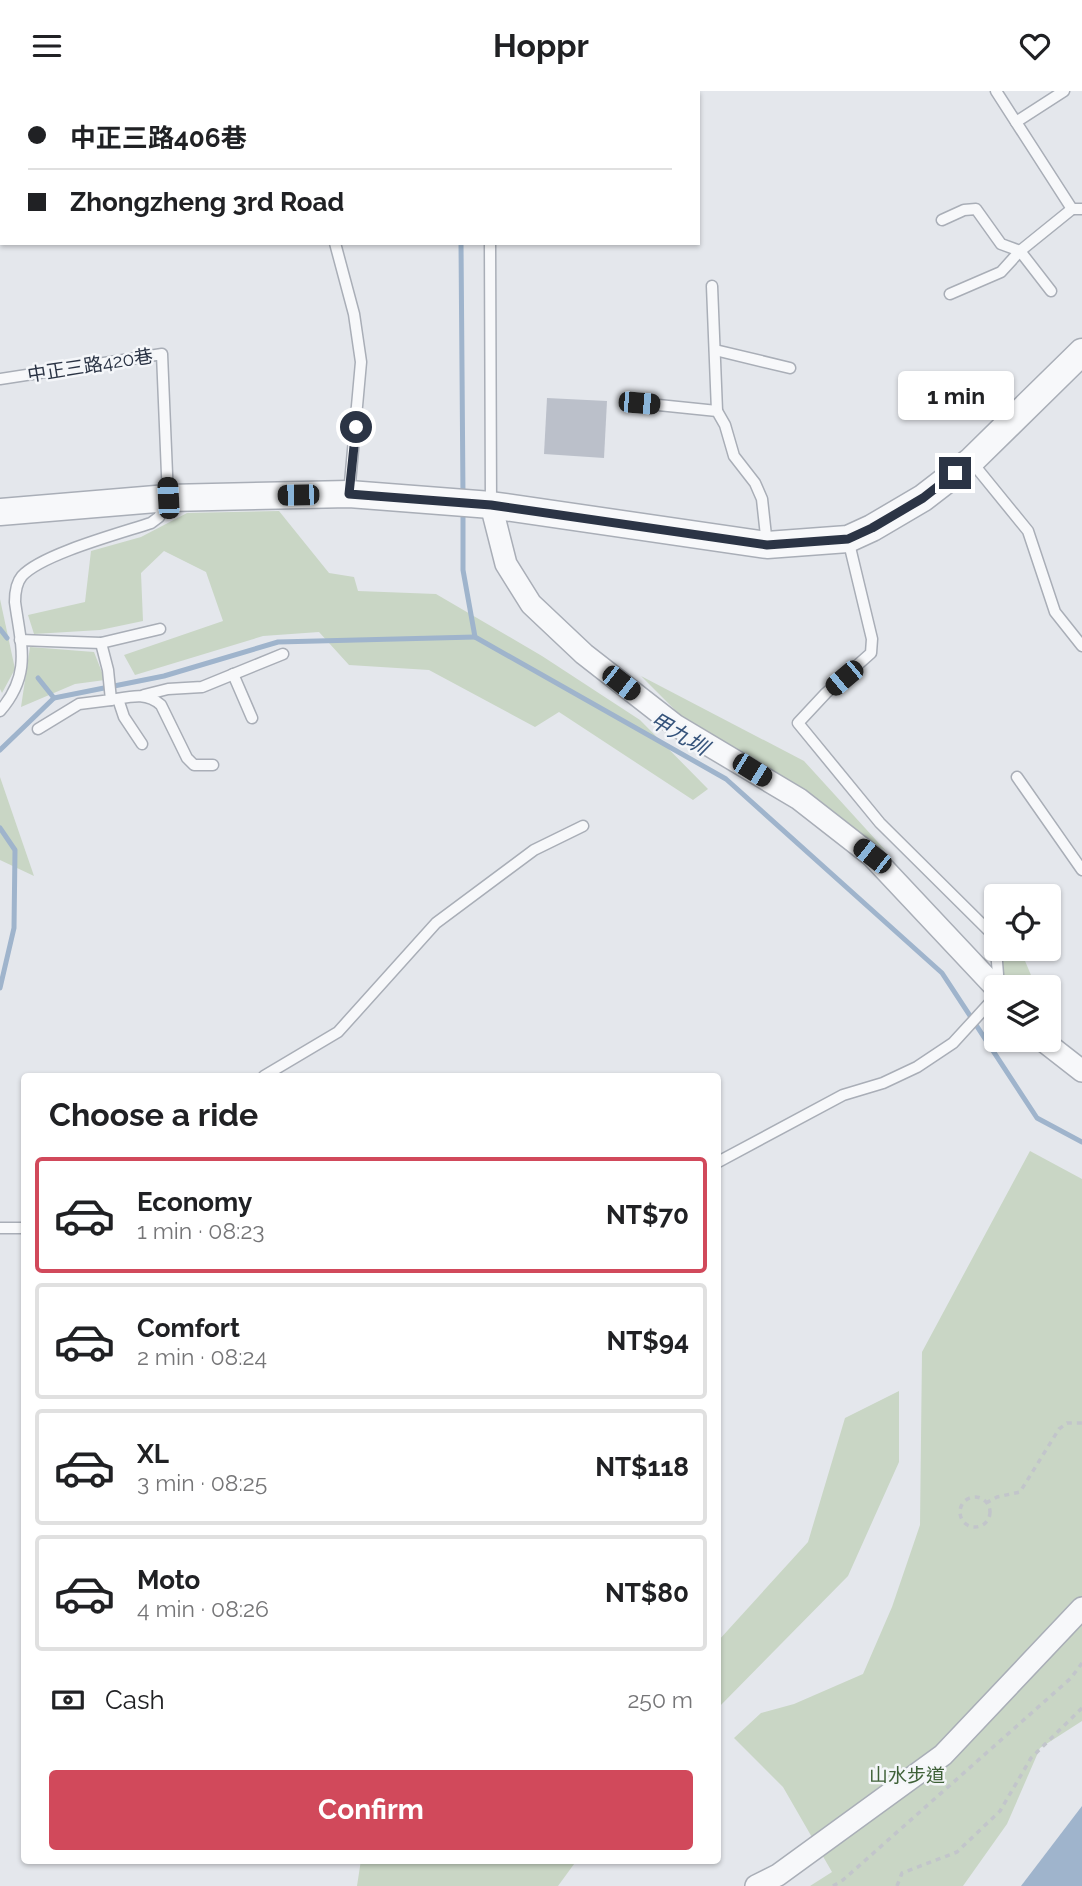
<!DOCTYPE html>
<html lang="en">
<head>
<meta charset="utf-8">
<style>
	:root { --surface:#fff; --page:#f2f2f2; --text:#202124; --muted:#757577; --line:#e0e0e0; --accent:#d1495b }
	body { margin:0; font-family:Raleway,"Noto Sans TC",sans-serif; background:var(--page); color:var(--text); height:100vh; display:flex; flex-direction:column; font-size:26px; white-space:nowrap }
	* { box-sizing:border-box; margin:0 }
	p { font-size:23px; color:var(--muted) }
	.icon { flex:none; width:38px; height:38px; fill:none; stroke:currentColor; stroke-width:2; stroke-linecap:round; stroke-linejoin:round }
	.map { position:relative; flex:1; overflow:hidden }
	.side { position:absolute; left:21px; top:982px; width:700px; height:791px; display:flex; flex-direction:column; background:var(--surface); border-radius:7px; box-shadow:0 2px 5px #0004 }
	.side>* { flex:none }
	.hud { position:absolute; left:0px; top:0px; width:700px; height:154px; box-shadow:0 2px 5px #0004; display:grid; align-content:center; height:154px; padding:0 28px; background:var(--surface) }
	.controls { position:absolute; left:984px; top:793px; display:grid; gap:14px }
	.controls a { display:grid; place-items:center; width:77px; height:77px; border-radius:7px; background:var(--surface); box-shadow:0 2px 5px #0004; font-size:35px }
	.end { position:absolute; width:32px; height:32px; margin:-16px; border:9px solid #2b3445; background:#fff; box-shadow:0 0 0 4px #fff }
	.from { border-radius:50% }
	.bubble { position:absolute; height:49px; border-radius:7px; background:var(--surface); box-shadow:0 2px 5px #0004; font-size:23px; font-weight:700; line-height:49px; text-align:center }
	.car { position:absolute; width:21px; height:42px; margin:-21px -10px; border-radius:9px; box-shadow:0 0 5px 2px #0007; background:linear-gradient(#222 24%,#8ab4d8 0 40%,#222 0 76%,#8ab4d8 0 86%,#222 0) }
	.hud b { display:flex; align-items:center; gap:24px; height:66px; font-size:26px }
	.hud b+b { border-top:2px solid var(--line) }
	.hud i { width:18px; height:18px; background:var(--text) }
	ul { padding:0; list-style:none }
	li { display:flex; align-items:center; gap:21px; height:116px; margin:0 14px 10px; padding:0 14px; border:4px solid var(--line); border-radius:7px }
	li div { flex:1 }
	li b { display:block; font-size:26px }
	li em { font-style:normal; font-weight:700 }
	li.active { border-color:var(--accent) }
	li>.icon { width:63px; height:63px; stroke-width:1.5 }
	h2 { padding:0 28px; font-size:32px; line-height:84px }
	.pay { display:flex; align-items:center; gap:18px; height:77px; padding:0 28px; font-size:26px }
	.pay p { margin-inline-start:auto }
	.button { display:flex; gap:14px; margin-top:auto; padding:14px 28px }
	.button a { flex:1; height:80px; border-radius:7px; background:var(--accent); color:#fff; font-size:28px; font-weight:700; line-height:80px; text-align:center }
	header { display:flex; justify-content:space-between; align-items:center; height:91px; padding:0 28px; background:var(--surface); font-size:32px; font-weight:700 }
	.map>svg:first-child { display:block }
	.green { fill:#c9d6c5 }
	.water { fill:#9fb4cc }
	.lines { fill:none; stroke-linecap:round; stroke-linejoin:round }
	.stream { stroke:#9fb4cc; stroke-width:5 }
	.building { fill:#bbc0ca }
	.service-casing { stroke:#a9aeb7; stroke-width:13 }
	.minor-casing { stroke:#a9aeb7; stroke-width:24 }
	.tertiary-casing { stroke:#a9aeb7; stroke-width:29 }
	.path { stroke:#c2c5cb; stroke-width:3.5; stroke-dasharray:5 5; stroke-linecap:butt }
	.service { stroke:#f7f8fa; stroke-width:10 }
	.minor { stroke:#f7f8fa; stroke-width:21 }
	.tertiary { stroke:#f7f8fa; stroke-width:26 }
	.route { stroke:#2b3445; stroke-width:9 }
	.labels { text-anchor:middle; stroke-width:5; stroke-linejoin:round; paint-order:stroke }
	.street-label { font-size:19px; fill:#2b3445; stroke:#f4f6f9 }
	.park-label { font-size:19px; fill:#3f6138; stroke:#f4f6f9 }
	.water-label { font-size:21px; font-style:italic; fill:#34527a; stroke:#f4f6f9 }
</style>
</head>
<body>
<header><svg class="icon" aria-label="menu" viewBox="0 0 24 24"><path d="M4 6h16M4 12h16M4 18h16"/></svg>Hoppr<svg class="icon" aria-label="heart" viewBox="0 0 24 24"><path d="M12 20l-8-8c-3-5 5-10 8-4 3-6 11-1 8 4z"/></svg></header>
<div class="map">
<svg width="1082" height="1795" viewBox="0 0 1082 1795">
	<rect width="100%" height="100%" fill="#e4e7ec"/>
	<g class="green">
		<path d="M279,420l50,62 25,4 4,14 78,3 106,62 98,64 68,69 -15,11 -134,-88 -24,15 -106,-57 -80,-5 -30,-33 -56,4 -128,39 -11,-20 99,-34 -17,-49 -42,-21 -23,22 2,48 -43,9 -66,4 -6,-19 57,-13 6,-51 50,-14 46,-24z"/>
		<path d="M0,508l15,70 -13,24 -2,-4z"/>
		<path d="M30,556l64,5 11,28 -30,4 -54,23z"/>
		<path d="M641,585l163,85 82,90 -124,-85 -81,-50z"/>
		<path d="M0,686l34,99 -34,-16z"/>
		<path d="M1002,858h18l16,38h-31z"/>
		<path d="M1030,1060l52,28v542l-42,27 -33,76 -44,62h-153l22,-14 -49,-85 -49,-49 27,-25 33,-9 69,-30 29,-67 28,-82 2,-173z"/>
		<path d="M899,1300v71l-51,114 -130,132v-67l90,-99 37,-124z"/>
		<path d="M361,1769h216l-19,26h-201z"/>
	</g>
	<path class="water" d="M1082,1715v80h-61z"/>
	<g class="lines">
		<g class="stream">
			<path d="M413,0l1,2"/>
			<path d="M461,152l2,253"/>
			<path d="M463,418v61l12,67 251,142 216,194 95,145 45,24"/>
			<path d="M0,538l7,9"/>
			<path d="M38,587l16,20"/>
			<path d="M0,659l54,-52 110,-22 114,-34 197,-5"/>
			<path d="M0,737l15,22 -1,78 -14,60"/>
		</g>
	</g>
	<path class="building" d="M547,307l60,3 -3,57 -60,-4z"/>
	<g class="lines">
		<g class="service-casing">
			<g id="service">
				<path d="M456,0l1,2"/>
				<path d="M996,0l76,118h10"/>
				<path d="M304,2l4,-2"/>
				<path d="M1016,31l48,-31"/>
				<path d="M0,123l2,-1"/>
				<path d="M942,129l22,-10 12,-1 25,35 19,7 52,-42"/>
				<path d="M335,152l19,71 7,48 -12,132"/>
				<path d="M490,152l1,262"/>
				<path d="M712,195l5,125"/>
				<path d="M950,203l51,-22 19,-21 31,40"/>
				<path d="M715,259l75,18"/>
				<path d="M0,288l162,-25 6,144 -9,19 -8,6c-30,10 -109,31 -129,53 -6,7 -7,17 -7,26 6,44 17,72 -15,109"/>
				<path d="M639,312l78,8 8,14 9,31 21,27 7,16 5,46"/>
				<path d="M971,370l57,70 27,81 27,34"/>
				<path d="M848,448l24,100 -1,14 -45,40 -28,30 82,100 115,114 4,50"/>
				<path d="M20,549l81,3 59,-14"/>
				<path d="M233,583l19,44"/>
				<path d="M144,604l24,-6 34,-2 81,-33"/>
				<path d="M118,608l6,18 18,27"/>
				<path d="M111,609c18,-3 35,-9 50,5l26,53 7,7h19"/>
				<path d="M38,638l41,-25 32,-4 -3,-30 -7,-27"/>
				<path d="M1017,686l65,93"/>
				<path d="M264,985l74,-44 98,-109 98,-73 49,-24"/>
				<path d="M718,1071l125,-67 40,-12 34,-16 36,-24 43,-47"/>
				<path d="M0,1137h24"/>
			</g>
		</g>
		<g class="minor-casing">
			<g id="minor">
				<path d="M491,414l15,59 25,40 53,50 91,71 124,74 73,57 124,132"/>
				<path d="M1041,948l41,32"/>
				<path d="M756,1795l22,-11 165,-120 139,-147"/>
			</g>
		</g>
		<g class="tertiary-casing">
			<path id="tertiary" d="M0,421l168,-14 181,-4 142,11 276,40 81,-6 24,-11 51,-30 48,-37 111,-109"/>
		</g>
		<g class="path">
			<circle cx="975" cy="1421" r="15"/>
			<path d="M986,1412l11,-6 23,-5 39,-63 8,-6h15"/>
			<path d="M833,1795l10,-6 228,-202 11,-15"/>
			<path d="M897,1795l5,-13 55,-21 43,-41 31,-53 51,-50"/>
		</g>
		<use href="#service" class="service"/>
		<use href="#minor" class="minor"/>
		<use href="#tertiary" class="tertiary"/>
	</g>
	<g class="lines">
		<path class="route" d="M356,336l-7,67 142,11 276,40 81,-6 24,-11 51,-30 32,-25"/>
	</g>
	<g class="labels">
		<g class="street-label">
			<text transform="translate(90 274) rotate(-9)" y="7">中正三路420巷</text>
		</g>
		<g class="park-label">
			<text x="907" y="1691">山水步道</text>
		</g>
		<g class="water-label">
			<text transform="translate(679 643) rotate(30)" y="7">甲九圳</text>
		</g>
	</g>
</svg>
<div class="controls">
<a><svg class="icon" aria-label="locate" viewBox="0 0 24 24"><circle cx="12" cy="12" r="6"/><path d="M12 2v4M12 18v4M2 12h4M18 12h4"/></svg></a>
<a><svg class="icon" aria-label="layers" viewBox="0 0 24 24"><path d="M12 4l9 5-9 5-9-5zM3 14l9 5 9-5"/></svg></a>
</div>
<i class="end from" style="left:356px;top:336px"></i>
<i class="end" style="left:955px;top:382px"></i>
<div class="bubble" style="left:898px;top:280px;width:116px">1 min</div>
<i class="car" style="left:639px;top:312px;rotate:95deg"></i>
<i class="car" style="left:298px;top:404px;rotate:269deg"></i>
<i class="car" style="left:168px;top:407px;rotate:357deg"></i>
<i class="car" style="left:844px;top:587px;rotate:230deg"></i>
<i class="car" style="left:621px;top:592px;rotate:128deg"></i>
<i class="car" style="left:752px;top:679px;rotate:122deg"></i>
<i class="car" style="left:872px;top:765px;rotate:308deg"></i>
<div class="hud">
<b><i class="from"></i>中正三路406巷</b>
<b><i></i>Zhongzheng 3rd Road</b>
</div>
<section class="side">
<h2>Choose a ride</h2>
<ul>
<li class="active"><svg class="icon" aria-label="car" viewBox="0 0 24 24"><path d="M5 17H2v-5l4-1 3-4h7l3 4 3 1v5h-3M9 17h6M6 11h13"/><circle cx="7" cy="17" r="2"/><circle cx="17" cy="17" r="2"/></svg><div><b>Economy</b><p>1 min · 08:23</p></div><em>NT$70</em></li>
<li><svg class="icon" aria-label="car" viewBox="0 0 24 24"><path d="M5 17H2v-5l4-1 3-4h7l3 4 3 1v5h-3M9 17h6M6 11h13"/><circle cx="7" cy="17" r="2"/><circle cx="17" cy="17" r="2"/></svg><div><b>Comfort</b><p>2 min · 08:24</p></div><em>NT$94</em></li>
<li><svg class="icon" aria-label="car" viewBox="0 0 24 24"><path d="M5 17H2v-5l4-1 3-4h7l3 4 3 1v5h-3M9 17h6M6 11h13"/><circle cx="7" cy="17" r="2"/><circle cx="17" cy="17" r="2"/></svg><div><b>XL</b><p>3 min · 08:25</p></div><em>NT$118</em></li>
<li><svg class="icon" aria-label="car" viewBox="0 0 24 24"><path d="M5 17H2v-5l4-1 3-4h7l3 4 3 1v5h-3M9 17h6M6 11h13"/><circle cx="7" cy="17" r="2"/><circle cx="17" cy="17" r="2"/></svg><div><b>Moto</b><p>4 min · 08:26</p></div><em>NT$80</em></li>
</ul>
<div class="pay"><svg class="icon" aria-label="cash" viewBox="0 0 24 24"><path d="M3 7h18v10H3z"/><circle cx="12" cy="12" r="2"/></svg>Cash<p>250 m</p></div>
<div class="button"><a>Confirm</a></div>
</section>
</div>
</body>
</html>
